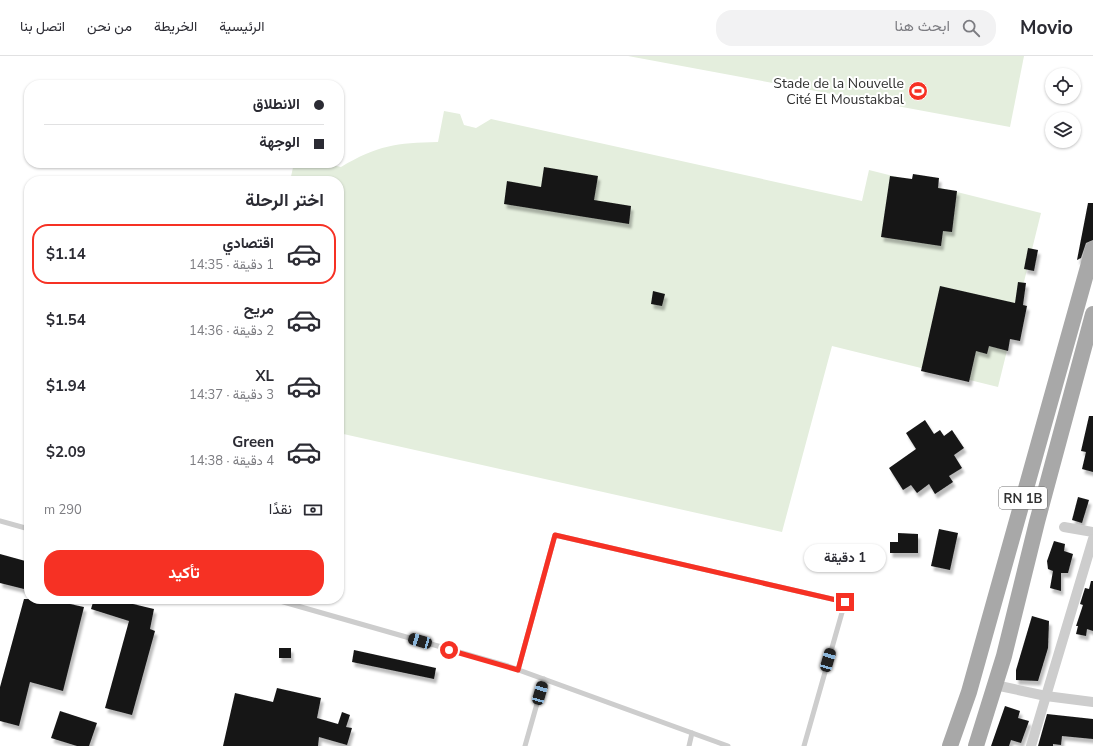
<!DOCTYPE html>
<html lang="ar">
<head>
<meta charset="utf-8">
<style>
	:root { --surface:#fff; --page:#f2f2f3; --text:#2b2b33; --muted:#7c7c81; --line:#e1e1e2; --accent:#f63124 }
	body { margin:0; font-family:"Nunito Sans",Vazirmatn,sans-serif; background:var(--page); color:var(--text); direction:rtl; height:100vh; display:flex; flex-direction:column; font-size:15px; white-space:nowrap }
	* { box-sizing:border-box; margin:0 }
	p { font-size:13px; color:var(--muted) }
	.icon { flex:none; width:22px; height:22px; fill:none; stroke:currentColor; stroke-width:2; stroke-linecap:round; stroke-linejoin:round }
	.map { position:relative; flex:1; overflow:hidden; direction:ltr }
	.drawer { position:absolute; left:24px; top:120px; width:320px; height:428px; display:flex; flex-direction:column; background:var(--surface); border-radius:16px; box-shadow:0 1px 3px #0004; direction:rtl }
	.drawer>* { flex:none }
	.banner { position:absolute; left:24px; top:24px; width:320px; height:88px; border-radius:16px; box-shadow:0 1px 3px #0004; direction:rtl; display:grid; align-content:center; height:88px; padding:0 20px; background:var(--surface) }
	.fabs { position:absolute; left:1045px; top:12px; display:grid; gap:8px }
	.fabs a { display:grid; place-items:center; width:36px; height:36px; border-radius:50%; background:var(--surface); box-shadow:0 1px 3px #0004; font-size:20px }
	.end { position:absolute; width:18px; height:18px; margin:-9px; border:5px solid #f63124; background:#fff; box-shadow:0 0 0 2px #fff }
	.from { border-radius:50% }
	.bubble { position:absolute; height:28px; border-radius:14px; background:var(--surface); box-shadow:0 1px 3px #0004; font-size:13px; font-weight:700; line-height:28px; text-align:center; direction:rtl }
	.car { position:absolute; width:12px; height:24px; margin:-12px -6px; border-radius:5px; box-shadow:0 0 3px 1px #0007; background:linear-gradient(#222 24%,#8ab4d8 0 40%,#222 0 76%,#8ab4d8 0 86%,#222 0) }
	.banner b { display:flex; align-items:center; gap:14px; height:38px; font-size:15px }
	.banner b+b { border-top:1px solid var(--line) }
	.banner i { width:10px; height:10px; background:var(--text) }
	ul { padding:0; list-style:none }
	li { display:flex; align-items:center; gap:12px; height:60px; margin:0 8px 6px; padding:0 12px; border:2px solid transparent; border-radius:16px }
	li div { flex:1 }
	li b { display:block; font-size:15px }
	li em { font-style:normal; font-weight:700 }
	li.selected { border-color:var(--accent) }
	li>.icon { width:36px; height:36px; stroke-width:1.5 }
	h2 { padding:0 20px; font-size:18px; line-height:48px }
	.pay { display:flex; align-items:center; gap:10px; height:44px; padding:0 20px; font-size:15px }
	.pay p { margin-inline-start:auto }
	.action { display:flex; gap:8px; margin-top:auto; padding:8px 20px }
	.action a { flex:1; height:46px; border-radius:16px; background:var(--accent); color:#fff; font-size:16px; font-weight:700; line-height:46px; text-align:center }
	header { display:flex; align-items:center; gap:24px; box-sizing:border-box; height:56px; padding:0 20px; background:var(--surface); border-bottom:1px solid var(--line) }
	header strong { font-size:19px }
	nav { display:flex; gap:22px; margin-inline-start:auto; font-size:14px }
	.search { width:280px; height:36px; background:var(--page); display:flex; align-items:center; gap:10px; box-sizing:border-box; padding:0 14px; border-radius:16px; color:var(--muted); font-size:15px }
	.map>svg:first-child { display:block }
	.green { fill:#e4eedd }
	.building { fill:#171717; filter:url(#shadow) }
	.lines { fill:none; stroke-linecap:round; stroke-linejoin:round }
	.service { stroke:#cdcdcd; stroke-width:5 }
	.minor { stroke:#cdcdcd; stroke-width:10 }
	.primary { stroke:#a8a8a8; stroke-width:16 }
	.route { stroke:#f63124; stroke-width:5 }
	.labels { text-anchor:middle; stroke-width:4; stroke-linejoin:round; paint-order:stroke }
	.shield { fill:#fff; stroke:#6e6e6e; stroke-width:1 }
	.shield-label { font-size:13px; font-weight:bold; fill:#303030 }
	.poi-label { font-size:14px; fill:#303030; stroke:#fff; text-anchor:end }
</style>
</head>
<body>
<header>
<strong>Movio</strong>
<div class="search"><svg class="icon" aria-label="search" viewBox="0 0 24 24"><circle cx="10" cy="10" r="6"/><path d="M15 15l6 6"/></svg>ابحث هنا</div>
<nav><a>الرئيسية</a><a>الخريطة</a><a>من نحن</a><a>اتصل بنا</a></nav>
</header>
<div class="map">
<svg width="1093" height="690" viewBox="0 0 1093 690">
	<defs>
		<filter id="shadow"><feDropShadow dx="2.5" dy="4.5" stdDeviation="1" flood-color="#0004"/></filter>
	</defs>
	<rect width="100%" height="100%" fill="#fff"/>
	<g class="green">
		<path d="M628,0h396l-14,71z"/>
		<path d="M444,55l16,3 4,11 12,3 15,-9 371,82 7,-31 172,43 -43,174 -166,-41 -50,186 -443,-99v-252h-49l4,-18h29l18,4c37,-22 55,-24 97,-25z"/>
	</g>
	<g class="building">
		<path d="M544,111l54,9 -4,24 37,6 -2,18 -125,-20 3,-23 34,6z"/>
		<path d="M913,118l26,4 -1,10 19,3 -5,41 -9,-1 -2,15 -60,-9 9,-61 22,3z"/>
		<path d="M1088,147h5v37l-7,3 -5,15 -4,2z"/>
		<path d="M1028,192l10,2 -4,21 -10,-2z"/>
		<path d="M1018,226l8,1 -3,22 4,1 -7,35 -10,-2 -2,12 -19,-5 -2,8 -11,-3 -7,31 -48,-11 19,-85 75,17z"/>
		<path d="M653,235l12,3 -3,12 -11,-2z"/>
		<path d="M1089,360h4v56l-11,-3 4,-17 -5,-1z"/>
		<path d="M925,364l9,14 6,-4 4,6 8,-6 12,18 -10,7 8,13 -13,8 4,6 -18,12 -6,-10 -12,9 -6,-8 -8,5 -14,-22 27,-19 -10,-16z"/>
		<path d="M1078,441l11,3 -7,23 -10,-3z"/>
		<path d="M939,473l19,4 -8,37 -19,-4z"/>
		<path d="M898,477l20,1v19h-28v-11h8z"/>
		<path d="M1054,485l11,3 -1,7 9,3 -5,19h-7v18l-11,-3 3,-17 -5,-2 -1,-8z"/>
		<path d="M0,498l29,8v9l-5,18 -24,-6z"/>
		<path d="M1091,525h2v50l-6,-2 -1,7 -10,-2 2,-8h-2l7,-21 -3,-1 5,-16 4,1z"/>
		<path d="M24,543h48l-2,5 14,3 -21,84 -33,-9 -11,44 -19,-5v-34z"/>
		<path d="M94,543h41l-2,5 21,5 -4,20 5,2 -23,84 -27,-7 24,-87 -38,-12z"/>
		<path d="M1032,560l17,5 -1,27 -10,33 -22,-1v-10z"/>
		<rect x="279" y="592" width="12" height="10"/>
		<path d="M354,594l82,18 -2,11 -82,-17z"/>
		<path d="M277,632l44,10 -4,20 21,6 4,-12 8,3 -4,12 6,1 -5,17 -28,-8 -1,9h-95l12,-53 38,9z"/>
		<path d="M1005,650l15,5 -2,7 11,3 -8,22 -10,-3 -2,6h-18z"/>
		<path d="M60,655l37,12 -8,23h-12l-26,-8z"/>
		<path d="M1047,658l46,5v20l-31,-3 -1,9 -8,-1v2h-15z"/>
	</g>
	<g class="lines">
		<g class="service">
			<path d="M0,465l29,8"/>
			<path d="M273,543l235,67 220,80"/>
			<path d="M518,614l37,-135 290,67 -41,144"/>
			<path d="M525,690l19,-67"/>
			<path d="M689,690l3,-13"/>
		</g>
		<g class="minor">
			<path d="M1064,471l29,5"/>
			<path d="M995,629l51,11 47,6"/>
			<path d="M1031,690l62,-207"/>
		</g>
		<g class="primary">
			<path d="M950,690l19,-54 124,-443"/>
			<path d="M976,690l28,-90 33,-134 56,-208"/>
		</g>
	</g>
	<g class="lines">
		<path class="route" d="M449,594l69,20 37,-135 290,67"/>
	</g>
	<defs>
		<g id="stadium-disc" transform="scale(1)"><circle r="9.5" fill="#f63124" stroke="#fff"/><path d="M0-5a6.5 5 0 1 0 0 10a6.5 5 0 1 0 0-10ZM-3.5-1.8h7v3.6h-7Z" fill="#fff"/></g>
	</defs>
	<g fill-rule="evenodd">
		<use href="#stadium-disc" x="918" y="35"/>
	</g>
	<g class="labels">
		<rect class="shield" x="999" y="431" width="48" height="22" rx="3"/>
		<g class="shield-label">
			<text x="1023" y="447">RN 1B</text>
		</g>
		<g class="poi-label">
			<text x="904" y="32">Stade de la Nouvelle<tspan x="904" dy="16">Cité El Moustakbal</tspan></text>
		</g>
	</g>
</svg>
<div class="fabs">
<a><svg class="icon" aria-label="locate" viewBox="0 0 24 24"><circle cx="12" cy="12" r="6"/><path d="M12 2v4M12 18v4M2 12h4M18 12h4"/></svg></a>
<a><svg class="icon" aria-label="layers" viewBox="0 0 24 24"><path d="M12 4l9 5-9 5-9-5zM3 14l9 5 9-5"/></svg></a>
</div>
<i class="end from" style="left:449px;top:594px"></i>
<i class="end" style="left:845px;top:546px"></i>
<div class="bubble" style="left:804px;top:488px;width:82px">1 دقيقة</div>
<i class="car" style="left:420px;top:585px;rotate:286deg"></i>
<i class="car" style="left:828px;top:604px;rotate:16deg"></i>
<i class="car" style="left:540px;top:637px;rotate:16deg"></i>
<div class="banner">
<b><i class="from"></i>الانطلاق</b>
<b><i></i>الوجهة</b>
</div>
<section class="drawer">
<h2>اختر الرحلة</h2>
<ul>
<li class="selected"><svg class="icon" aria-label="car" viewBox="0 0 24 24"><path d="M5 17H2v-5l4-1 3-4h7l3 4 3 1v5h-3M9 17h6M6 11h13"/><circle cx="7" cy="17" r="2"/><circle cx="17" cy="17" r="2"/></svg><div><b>اقتصادي</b><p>1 دقيقة · 14:35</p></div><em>$1.14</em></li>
<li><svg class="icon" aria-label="car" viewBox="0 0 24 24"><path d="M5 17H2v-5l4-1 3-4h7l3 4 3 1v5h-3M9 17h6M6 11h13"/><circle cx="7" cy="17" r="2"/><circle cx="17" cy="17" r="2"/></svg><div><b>مريح</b><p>2 دقيقة · 14:36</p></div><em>$1.54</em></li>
<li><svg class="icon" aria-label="car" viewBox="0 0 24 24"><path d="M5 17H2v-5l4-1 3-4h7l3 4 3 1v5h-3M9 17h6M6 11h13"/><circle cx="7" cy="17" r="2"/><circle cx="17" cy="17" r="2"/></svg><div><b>XL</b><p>3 دقيقة · 14:37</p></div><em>$1.94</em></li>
<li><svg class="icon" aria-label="car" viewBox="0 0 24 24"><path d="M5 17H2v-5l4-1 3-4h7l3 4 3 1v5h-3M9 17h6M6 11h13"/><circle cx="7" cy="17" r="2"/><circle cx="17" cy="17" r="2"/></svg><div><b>Green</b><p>4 دقيقة · 14:38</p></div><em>$2.09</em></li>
</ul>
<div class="pay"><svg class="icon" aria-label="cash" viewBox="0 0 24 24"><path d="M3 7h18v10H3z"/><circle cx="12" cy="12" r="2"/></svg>نقدًا<p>290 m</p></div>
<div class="action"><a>تأكيد</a></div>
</section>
</div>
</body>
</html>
